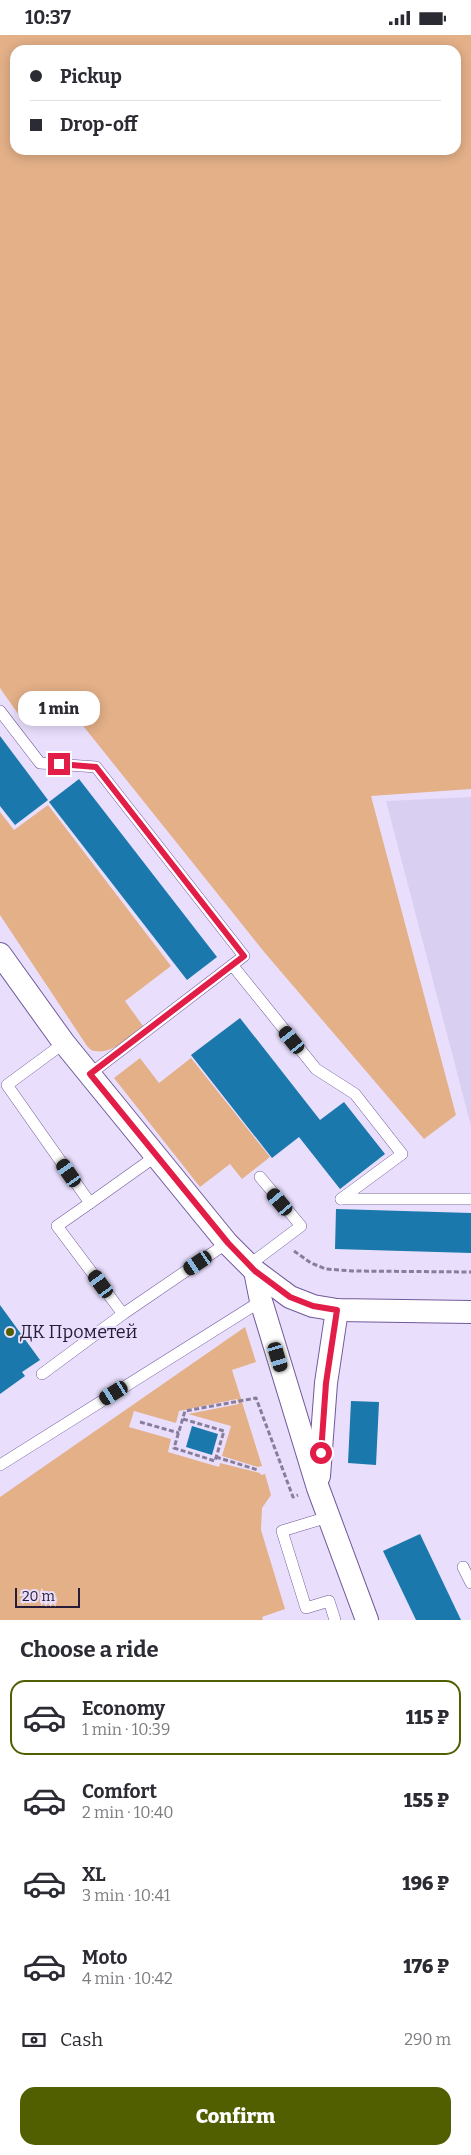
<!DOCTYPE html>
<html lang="en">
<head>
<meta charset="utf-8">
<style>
	:root { --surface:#fff; --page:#f2f2f3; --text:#2b2b33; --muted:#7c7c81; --line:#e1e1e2; --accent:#515f01 }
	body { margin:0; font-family:Bitter,serif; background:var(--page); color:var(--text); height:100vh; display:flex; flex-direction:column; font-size:19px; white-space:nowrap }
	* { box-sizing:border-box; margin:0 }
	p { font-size:16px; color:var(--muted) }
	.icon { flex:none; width:28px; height:28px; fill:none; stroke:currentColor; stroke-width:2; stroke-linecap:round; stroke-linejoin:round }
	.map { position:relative; height:1585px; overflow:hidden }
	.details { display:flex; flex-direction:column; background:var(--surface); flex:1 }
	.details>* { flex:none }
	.banner { position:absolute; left:10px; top:10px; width:451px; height:110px; border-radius:15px; box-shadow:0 2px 12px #0003; display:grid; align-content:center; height:110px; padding:0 20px; background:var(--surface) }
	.scale { position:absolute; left:15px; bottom:12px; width:65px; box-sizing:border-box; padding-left:5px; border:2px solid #261c38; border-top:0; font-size:14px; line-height:18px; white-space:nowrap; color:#261c38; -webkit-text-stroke:4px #e9dffd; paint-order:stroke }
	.end { position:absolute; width:22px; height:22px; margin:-11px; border:6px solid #e11d48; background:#fff; box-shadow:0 0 0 2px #fff }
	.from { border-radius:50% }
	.bubble { position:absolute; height:35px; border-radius:15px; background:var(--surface); box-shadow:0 2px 12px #0003; font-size:16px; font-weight:800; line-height:35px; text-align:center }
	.car { position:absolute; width:15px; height:30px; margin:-15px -8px; border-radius:6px; box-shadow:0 0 4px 1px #0007; background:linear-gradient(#222 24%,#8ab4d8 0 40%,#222 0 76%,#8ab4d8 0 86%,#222 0) }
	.banner b { display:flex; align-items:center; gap:18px; height:48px; font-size:19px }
	.banner b+b { border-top:1px solid var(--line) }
	.banner i { width:12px; height:12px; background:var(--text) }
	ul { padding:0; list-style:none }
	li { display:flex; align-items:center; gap:15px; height:75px; margin:0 10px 8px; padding:0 10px; border:2px solid transparent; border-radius:15px }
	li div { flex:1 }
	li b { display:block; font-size:19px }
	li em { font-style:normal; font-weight:800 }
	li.current { border-color:var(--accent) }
	li>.icon { width:45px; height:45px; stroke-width:1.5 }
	h2 { padding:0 20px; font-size:22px; line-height:60px }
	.pay { display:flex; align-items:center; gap:12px; height:55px; padding:0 20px; font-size:19px }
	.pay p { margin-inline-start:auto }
	.cta { display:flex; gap:10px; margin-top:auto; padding:10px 20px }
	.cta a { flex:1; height:58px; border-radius:15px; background:var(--accent); color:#fff; font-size:20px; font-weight:800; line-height:58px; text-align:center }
	.status { display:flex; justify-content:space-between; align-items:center; height:35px; padding:0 25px; background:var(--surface); direction:ltr }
	.status svg { height:14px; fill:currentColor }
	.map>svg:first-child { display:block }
	.built { fill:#d9cff0 }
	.green { fill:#e3b088; fill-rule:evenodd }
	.building { fill:#1a78ac }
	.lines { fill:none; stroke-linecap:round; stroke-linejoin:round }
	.service-casing { stroke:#71599b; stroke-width:12 }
	.minor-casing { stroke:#71599b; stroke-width:24 }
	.path { stroke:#887e9b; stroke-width:3; stroke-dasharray:5 2.5; stroke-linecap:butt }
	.service { stroke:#fff; stroke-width:11 }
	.minor { stroke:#fff; stroke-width:22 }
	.route { stroke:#e11d48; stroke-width:6 }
	.poi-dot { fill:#515f01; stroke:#e9dffd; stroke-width:2 }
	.labels { text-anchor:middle; stroke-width:4; stroke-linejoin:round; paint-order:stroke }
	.poi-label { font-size:18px; fill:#261c38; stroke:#e9dffd; text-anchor:start }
</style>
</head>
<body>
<div class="status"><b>10:37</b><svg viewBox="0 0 49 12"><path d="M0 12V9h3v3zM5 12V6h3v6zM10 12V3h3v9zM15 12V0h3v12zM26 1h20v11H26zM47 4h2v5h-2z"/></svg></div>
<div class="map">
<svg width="471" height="1585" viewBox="0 0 471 1585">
	<rect width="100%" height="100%" fill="#e9dffd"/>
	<path class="built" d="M471,762v329l-85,-325z"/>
	<g class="green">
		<path d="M0,0h471v754l-100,7 85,319 -32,24 -159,-186 -189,-236 -53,4 -23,-33zM15,15h441v100h-441z"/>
		<path d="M48,770l123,161 -46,35 18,25c-15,11 -32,31 -52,24l-4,-4 -87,-131v-103l14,18z"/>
		<path d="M140,1023l19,25 32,-25 79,99 -28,22 -12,-15 -30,23 -86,-109z"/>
		<path d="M245,1292l11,35 -24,8 30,96 -4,1 -36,-11 9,-30 -43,-12 51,-10 -2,-5 -58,12 -3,12 -42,-12 -5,16 42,12 -3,13 51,15 1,-4 40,10 1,2 4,-1 6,21 -9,13 -1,22 24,79 -23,8 1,3h-263v-123z"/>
	</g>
	<g class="building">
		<path d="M0,701l48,64 -33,25 -15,-19z"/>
		<path d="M79,744l138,178 -30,23 -138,-178z"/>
		<path d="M240,983l80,102 24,-18 41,52 -45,35 -41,-52 -27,21 -81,-103z"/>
		<path d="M336,1174l135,4v40l-136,-4z"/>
		<path d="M0,1270l40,55 -18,12 3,4 -25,18z"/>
		<path d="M351,1366l28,1 -3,63 -28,-2z"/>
		<path d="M192,1391l26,8 -6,21 -26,-8z"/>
		<path d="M420,1499l41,86h-45l-33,-69z"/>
	</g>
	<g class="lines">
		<g class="service-casing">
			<g id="service">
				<path d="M0,676l40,52 56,4 148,189 -154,118"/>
				<path d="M233,931l83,103 39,25 47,60 -61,45"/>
				<path d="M64,1008l-57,42 83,118 -33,23 66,88 104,-71"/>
				<path d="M341,1164h130"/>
				<path d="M90,1168l66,-47"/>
				<path d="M249,1230l52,-39 -41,-49"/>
				<path d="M42,1339l81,-60"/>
				<path d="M0,1430l261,-164"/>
				<path d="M328,1482l-46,14 24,77 23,-7 6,19"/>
				<path d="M463,1532l8,16"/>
			</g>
		</g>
		<g class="minor-casing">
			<g id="minor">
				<path d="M0,919l64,89 163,200 28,28 35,26 23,9 24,4 134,2"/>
				<path d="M255,1236l6,30 57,187 49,132"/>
				<path d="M319,1441l7,-93 11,-73"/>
			</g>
		</g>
		<g class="path">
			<path d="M294,1216l17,12 15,6 27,2 118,1"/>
			<path d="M183,1384l41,12 -9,30 -41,-13 11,-37 71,-13 37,99 5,-2"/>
			<path d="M140,1387l39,11"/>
			<path d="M216,1422l42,13"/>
		</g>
		<use href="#service" class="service"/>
		<use href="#minor" class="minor"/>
	</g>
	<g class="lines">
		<path class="route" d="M59,729l37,3 148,189 -154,118 138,169 27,28 35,26 23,9 24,4 -11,73 -5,70"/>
	</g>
	<circle class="poi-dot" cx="10" cy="1297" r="5"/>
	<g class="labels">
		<g class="poi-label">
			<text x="20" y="1303">ДК Прометей</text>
		</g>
	</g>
</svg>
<div class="scale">20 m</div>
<i class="end from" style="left:321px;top:1418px"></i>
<i class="end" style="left:59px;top:729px"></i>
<div class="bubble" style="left:18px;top:656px;width:82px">1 min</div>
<i class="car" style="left:292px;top:1005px;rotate:321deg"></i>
<i class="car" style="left:69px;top:1138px;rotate:325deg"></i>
<i class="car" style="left:280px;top:1167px;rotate:320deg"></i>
<i class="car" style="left:198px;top:1228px;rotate:236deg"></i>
<i class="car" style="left:101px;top:1249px;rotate:324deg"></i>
<i class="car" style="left:278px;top:1322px;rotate:163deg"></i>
<i class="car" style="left:114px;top:1358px;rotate:238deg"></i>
<div class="banner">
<b><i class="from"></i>Pickup</b>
<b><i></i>Drop-off</b>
</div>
</div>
<section class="details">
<h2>Choose a ride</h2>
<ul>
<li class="current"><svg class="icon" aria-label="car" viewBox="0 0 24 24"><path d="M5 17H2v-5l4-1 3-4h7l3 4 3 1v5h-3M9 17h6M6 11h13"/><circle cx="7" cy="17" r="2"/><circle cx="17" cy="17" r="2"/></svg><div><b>Economy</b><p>1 min · 10:39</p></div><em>115 ₽</em></li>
<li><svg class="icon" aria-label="car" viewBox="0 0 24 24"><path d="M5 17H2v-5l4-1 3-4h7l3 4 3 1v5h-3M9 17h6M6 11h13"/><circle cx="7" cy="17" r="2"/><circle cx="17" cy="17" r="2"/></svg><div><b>Comfort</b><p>2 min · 10:40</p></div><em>155 ₽</em></li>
<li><svg class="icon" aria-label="car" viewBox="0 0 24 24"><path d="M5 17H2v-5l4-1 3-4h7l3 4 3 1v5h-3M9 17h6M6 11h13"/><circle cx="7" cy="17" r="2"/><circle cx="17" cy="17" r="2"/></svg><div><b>XL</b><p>3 min · 10:41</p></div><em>196 ₽</em></li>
<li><svg class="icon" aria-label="car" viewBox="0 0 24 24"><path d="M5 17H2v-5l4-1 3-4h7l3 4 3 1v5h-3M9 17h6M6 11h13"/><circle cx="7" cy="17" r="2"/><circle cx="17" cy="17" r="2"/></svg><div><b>Moto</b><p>4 min · 10:42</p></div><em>176 ₽</em></li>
</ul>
<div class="pay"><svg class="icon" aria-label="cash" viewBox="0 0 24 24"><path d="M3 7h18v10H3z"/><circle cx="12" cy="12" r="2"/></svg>Cash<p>290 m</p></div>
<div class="cta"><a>Confirm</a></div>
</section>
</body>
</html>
